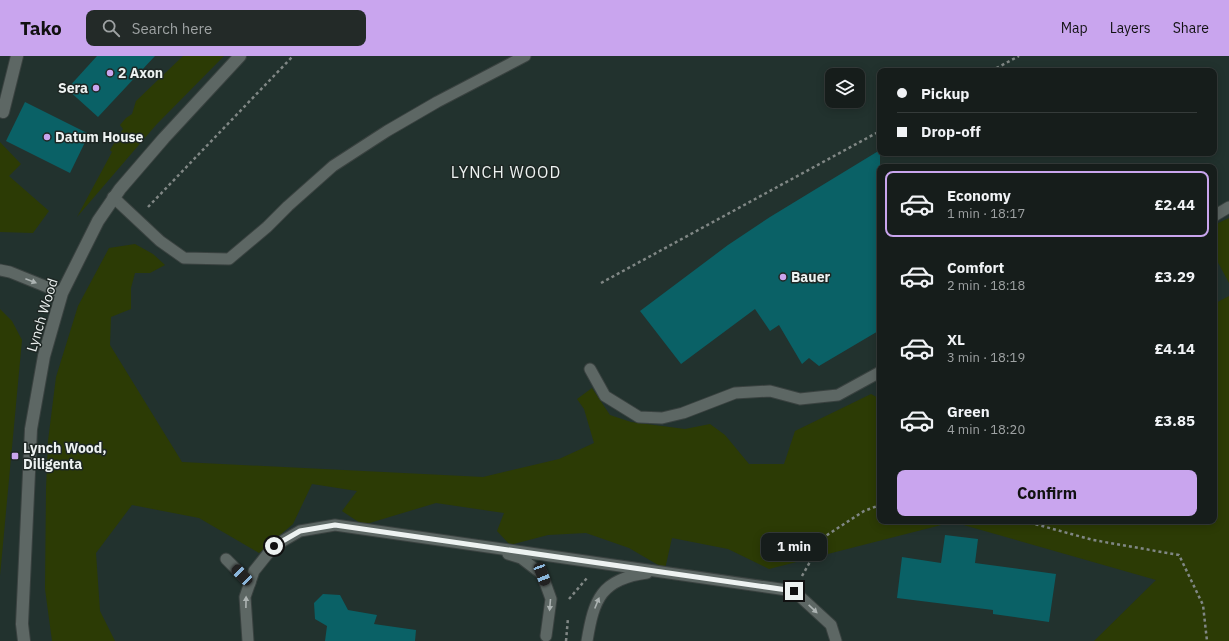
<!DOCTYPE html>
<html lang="en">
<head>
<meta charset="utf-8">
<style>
	:root { --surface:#161d1b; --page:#232a28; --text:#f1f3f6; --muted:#9ea2a3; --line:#353b3a; --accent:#c9a5ee }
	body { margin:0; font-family:"IBM Plex Sans",sans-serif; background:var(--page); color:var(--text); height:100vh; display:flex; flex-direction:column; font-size:15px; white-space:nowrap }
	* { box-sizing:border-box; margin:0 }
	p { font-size:13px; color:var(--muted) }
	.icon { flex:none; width:22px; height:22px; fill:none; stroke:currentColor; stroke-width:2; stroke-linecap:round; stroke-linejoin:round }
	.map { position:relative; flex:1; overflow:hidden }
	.side { position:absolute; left:877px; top:108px; width:340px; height:360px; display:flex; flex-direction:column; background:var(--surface); border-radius:8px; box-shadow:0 2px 10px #0003,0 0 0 1px var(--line) }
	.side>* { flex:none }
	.top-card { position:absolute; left:877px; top:12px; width:340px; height:88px; border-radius:8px; box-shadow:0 2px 10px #0003,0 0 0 1px var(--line); display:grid; align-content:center; height:88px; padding:0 20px; background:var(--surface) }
	.buttons { position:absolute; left:825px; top:12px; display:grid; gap:8px }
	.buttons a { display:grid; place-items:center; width:40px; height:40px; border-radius:8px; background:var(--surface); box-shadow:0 2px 10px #0003,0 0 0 1px var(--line); font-size:20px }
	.end { position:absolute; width:18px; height:18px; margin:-9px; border:5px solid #edf2f1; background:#111; box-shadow:0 0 0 2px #111 }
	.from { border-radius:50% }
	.bubble { position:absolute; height:28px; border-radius:8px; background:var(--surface); box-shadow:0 2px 10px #0003,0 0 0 1px var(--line); font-size:13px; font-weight:700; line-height:28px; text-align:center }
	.car { position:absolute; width:12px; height:24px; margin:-12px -6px; border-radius:5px; box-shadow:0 0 3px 1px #0007; background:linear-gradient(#222 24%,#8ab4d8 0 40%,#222 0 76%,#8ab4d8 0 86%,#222 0) }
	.top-card b { display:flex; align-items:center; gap:14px; height:38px; font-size:15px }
	.top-card b+b { border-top:1px solid var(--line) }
	.top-card i { width:10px; height:10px; background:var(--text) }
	ul { padding:7px 0 0; list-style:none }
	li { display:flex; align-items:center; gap:12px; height:66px; margin:0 8px 6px; padding:0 12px; border:2px solid transparent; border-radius:8px }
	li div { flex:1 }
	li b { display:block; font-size:15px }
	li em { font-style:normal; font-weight:700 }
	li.on { border-color:var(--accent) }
	li>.icon { width:36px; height:36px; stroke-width:1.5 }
	.action { display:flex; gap:8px; margin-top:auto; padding:8px 20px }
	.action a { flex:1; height:46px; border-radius:8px; background:var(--accent); color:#111; font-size:16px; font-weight:700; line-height:46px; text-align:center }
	header { display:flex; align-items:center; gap:24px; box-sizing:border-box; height:56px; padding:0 20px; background:var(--accent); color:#111 }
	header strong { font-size:19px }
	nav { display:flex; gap:22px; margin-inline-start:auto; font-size:14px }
	.search { width:280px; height:36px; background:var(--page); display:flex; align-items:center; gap:10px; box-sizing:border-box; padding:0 14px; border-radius:8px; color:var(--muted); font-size:15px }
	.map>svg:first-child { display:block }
	.built { fill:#22322e; fill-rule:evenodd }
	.green { fill:#2c3b05 }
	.building { fill:#0a6166 }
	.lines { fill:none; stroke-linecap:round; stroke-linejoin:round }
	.lane-casing { stroke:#3a4240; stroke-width:13 }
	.street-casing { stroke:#3a4240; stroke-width:14 }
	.secondary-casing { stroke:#3a4240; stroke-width:14 }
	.path { stroke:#808785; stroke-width:2.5; stroke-dasharray:3 3; stroke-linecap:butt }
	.lane { stroke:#5d6764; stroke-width:11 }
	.street { stroke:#5d6764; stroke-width:12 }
	.secondary { stroke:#5d6764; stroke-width:12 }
	.oneway { fill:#acb3b2 }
	.route { stroke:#edf2f1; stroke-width:5 }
	.poi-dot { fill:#c9a5ee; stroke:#1e2724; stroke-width:1.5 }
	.labels { text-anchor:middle; stroke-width:3; stroke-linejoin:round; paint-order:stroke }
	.poi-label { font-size:14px; font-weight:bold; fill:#edf2f1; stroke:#1e2724; text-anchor:start }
	.street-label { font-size:14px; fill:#edf2f1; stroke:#1e2724 }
	.quarter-label { font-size:16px; letter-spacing:1px; fill:#edf2f1; stroke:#1e2724 }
</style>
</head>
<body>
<header>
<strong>Tako</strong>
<div class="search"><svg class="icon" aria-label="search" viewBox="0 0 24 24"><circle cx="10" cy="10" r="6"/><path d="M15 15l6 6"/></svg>Search here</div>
<nav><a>Map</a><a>Layers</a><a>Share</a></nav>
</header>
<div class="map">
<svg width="1229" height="585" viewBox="0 0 1229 585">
	<rect width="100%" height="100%" fill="#1e2724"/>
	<path class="built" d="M0,0h1229v585h-1229zM880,15h334v82h-334zM832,19h26v26h-26zM880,111h334v354h-334z"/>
	<g class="green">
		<path d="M183,0h41l-68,69 -79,92 35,-65 -2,-2 13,-21 -3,-4 6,-7 6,-4 4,-13z"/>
		<path d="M0,86l21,22 -12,12 40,35 -16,22 -33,-1z"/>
		<path d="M1229,162v65l-15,-28v-30z"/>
		<path d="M135,188l18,10 12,11 -15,8h-15l-4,15v21l-20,8 -1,28 72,117 301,15 76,-18 35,-16 -10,-34 -7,-10 15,-11 18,27 21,7 54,7 25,-5 15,11 24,29h35l11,-33 76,-37 9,5v122h334v-217l15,-8v345h-135l62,-61 -203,-58 -184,47 -41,-20 -56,-11 -7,31 -36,-21 -43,-15 -38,2 -38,10 -13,-14 7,-18 -68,-10 -73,22 -21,-14 15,-20 -45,-7 -19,40 -34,29 -60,-35 -67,-13 -36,48 4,58 15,30h-63l-7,-52 1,-100 2,-48 8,-64 22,-71 31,-58z"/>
		<path d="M0,253l12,12 10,19 -22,236z"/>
	</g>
	<g class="building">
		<path d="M97,0h58l-57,61 -31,-28z"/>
		<path d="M25,46l64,32 -19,39 -64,-32z"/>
		<path d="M880,94v180l-61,36 -10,-8 -7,6 -23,-39 -9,6 -15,-22 -74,55 -41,-53 88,-66 42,-28z"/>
		<path d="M945,479l33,4 -3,24 81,11 -7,48 -56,-8v-4l-96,-12 5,-41 39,6z"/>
		<path d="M323,538l17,1 8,15 29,5 -3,9 42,6 -1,11h-90l2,-15 -12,-7 -1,-16z"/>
	</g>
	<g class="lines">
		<g class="lane-casing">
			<g id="lane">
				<path d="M113,141l47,44 24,17 45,1 38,-32 21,-21 45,-40 54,-35 50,-29 88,-46"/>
				<path d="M1214,160l15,-9"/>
				<path d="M0,214l10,2 52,21"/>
				<path d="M590,313l15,27 34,21 23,1 21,-5 52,-20 35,-2 30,8 38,-4 42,-23"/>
				<path d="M508,498l13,4 21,16 9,25 -5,37"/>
				<path d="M226,503l24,24"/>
				<path d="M248,585l-3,-44 9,-26 20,-25 26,-15 35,-6 459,66 37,34 5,16"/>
				<path d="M587,585c7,-42 14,-62 60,-68"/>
			</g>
		</g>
		<g class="street-casing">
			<path id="street" d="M3,56l14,-56"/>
		</g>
		<g class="secondary-casing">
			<path id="secondary" d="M24,585l-2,-17 9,-195 13,-73 18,-63 36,-72 22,-32 44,-51 76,-82"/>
		</g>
		<g class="path">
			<path d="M991,15l28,-15"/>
			<path d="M148,151l145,-151"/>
			<path d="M601,227l279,-152"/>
			<path d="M1024,465l69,19 86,15 24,50 4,36"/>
			<path d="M802,520l22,-39 40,-26 16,-6"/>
			<path d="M569,543l18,-21"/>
			<path d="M566,585l2,-23"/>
		</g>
		<use href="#lane" class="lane"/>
		<use href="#street" class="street"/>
		<use href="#secondary" class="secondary"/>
	</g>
	<defs><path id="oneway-solid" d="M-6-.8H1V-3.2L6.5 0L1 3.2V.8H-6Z"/></defs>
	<g class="oneway">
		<use href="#oneway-solid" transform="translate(31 225) rotate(21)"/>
		<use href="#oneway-solid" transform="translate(246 546) rotate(-89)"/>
		<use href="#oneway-solid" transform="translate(597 547) rotate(-68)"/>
		<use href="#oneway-solid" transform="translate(550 549) rotate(95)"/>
		<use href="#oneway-solid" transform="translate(813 553) rotate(43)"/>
	</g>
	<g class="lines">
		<path class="route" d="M274,490l26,-15 35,-6 459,66"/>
	</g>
	<g class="poi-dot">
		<circle cx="110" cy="17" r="4"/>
		<circle cx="96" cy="32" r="4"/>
		<circle cx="47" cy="81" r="4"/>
		<circle cx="783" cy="221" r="4"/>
		<rect x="11" y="396" width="8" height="8" rx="2"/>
	</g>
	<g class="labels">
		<g class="poi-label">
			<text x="118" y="22">2 Axon</text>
			<text x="88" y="37" text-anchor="end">Sera</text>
			<text x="55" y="86">Datum House</text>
			<text x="791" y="226">Bauer</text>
			<text x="23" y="397">Lynch Wood,<tspan x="23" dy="16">Diligenta</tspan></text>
		</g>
		<g class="street-label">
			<text transform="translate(42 259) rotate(-73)" y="5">Lynch Wood</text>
		</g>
		<g class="quarter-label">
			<text x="506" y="122">LYNCH WOOD</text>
		</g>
	</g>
</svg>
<div class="buttons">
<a><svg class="icon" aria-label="layers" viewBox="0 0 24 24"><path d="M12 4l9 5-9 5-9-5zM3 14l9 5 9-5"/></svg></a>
</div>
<i class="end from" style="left:274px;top:490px"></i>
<i class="end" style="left:794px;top:535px"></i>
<div class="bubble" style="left:761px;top:477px;width:66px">1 min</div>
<i class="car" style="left:542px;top:518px;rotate:159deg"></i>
<i class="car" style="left:242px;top:519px;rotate:315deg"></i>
<div class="top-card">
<b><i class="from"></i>Pickup</b>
<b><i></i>Drop-off</b>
</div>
<section class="side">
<ul>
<li class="on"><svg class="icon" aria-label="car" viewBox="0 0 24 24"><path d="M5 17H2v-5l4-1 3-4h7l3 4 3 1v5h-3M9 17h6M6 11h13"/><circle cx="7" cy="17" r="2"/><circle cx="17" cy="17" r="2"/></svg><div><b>Economy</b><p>1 min · 18:17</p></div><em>£2.44</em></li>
<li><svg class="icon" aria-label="car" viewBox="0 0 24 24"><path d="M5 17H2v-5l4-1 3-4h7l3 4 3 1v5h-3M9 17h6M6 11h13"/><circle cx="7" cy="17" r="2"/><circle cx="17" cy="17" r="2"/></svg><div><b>Comfort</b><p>2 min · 18:18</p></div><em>£3.29</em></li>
<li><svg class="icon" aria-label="car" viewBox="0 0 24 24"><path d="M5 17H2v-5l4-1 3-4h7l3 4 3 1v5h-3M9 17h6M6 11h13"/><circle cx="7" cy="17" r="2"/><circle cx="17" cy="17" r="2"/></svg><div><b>XL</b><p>3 min · 18:19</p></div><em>£4.14</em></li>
<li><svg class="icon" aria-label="car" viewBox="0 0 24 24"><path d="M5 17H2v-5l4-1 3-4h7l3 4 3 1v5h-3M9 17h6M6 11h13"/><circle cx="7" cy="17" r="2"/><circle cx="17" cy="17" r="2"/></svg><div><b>Green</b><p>4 min · 18:20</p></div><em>£3.85</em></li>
</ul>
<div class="action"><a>Confirm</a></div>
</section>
</div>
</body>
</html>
